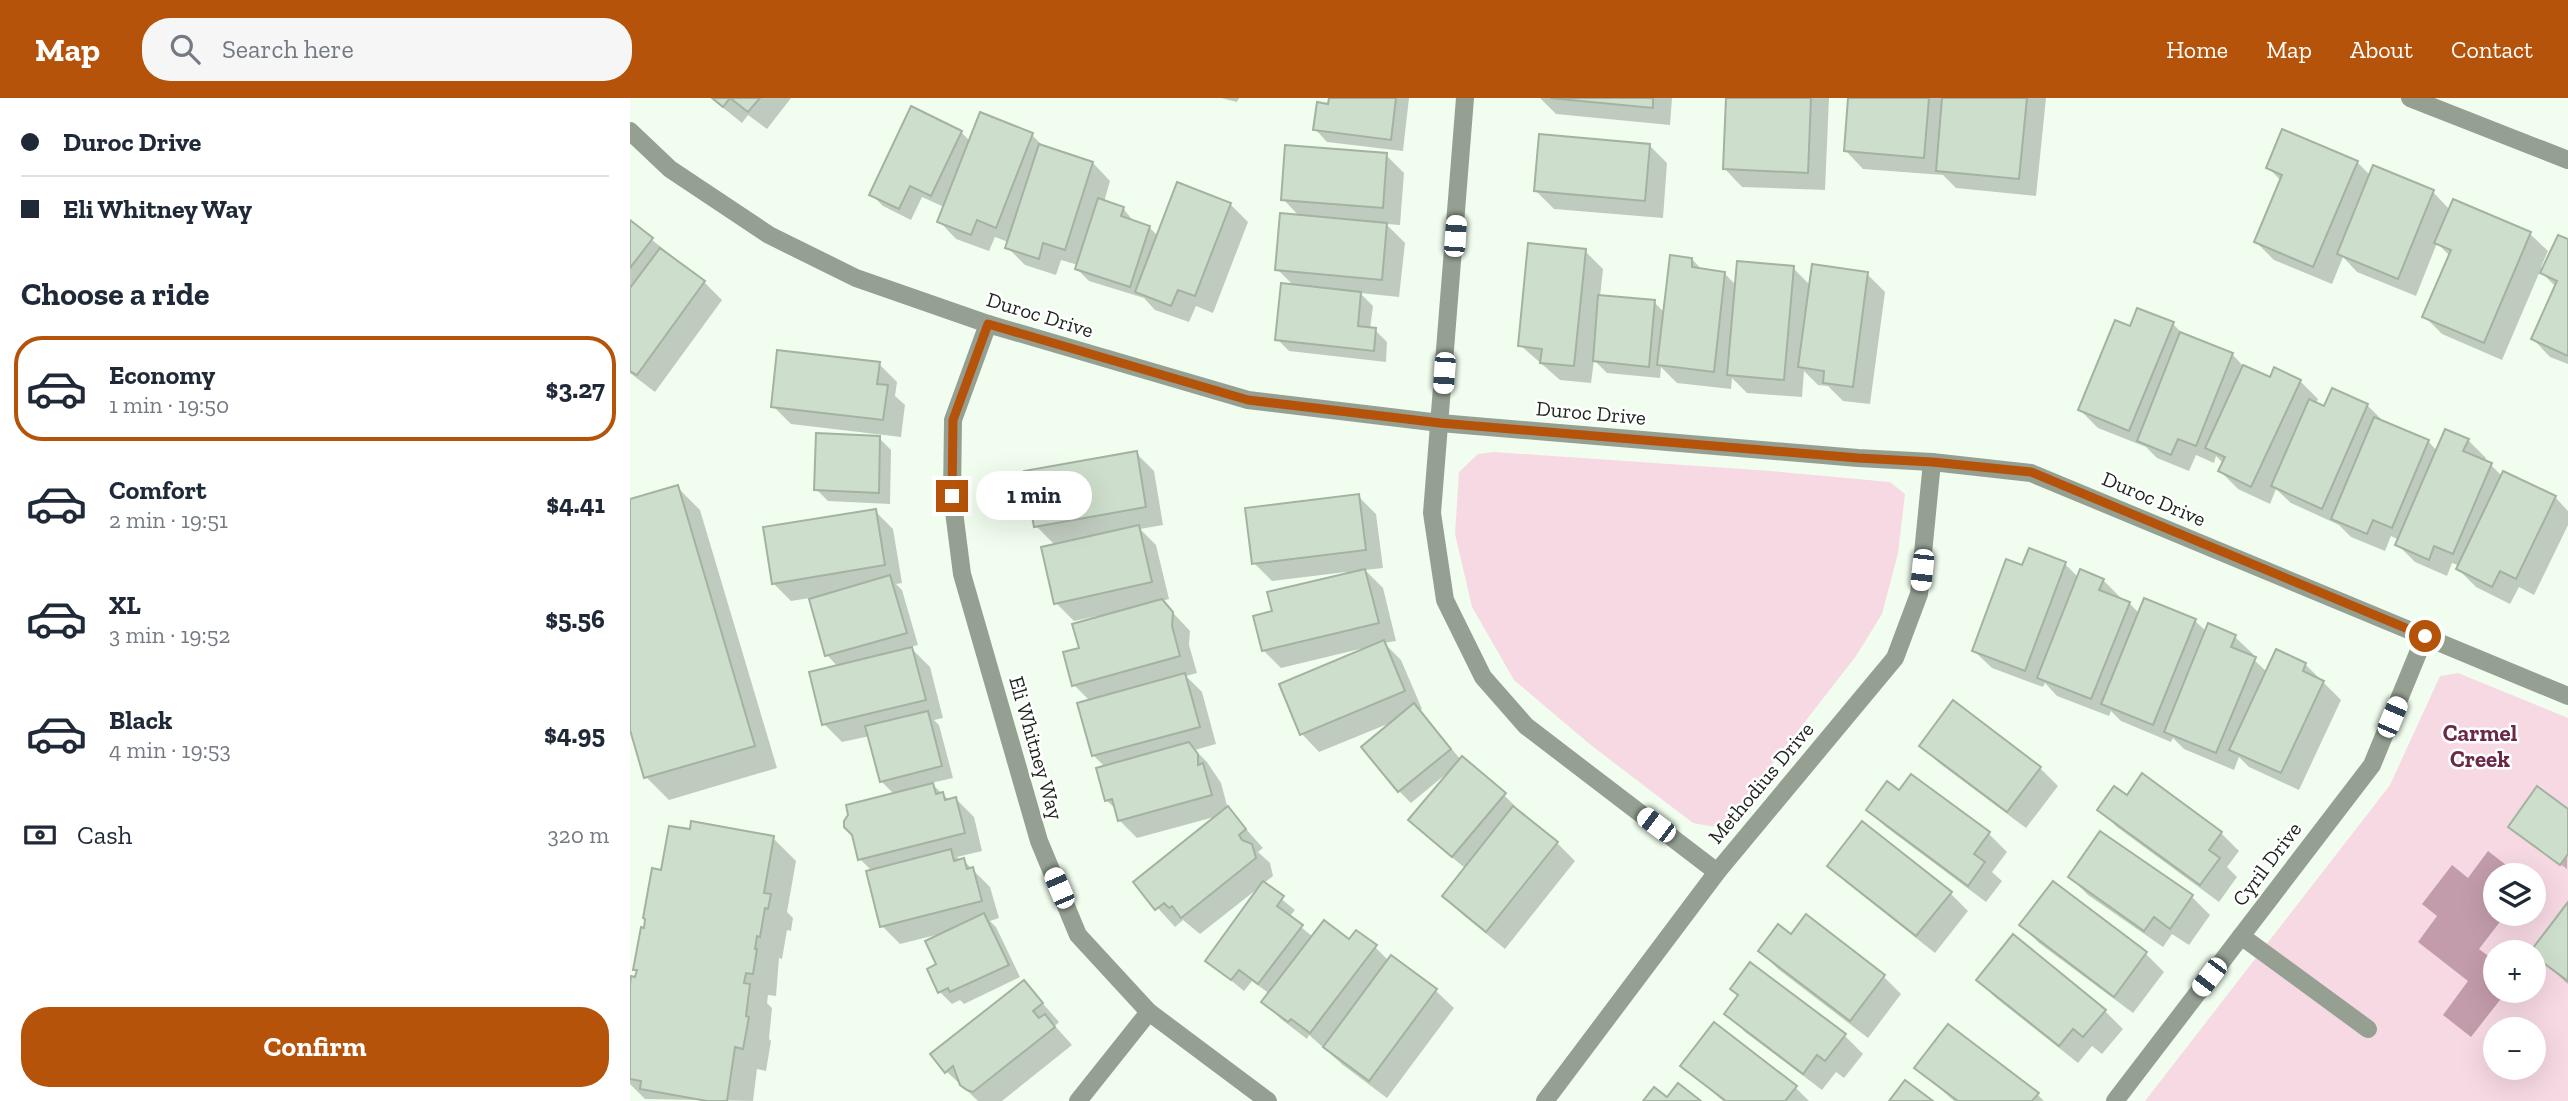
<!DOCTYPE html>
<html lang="en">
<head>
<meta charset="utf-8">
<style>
	:root { --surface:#fff; --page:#f6f6f7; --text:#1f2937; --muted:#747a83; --line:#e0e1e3; --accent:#b45309 }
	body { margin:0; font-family:"Zilla Slab",serif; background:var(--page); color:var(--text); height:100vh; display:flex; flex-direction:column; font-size:26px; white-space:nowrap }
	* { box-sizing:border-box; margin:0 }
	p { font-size:23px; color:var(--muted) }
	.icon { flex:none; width:38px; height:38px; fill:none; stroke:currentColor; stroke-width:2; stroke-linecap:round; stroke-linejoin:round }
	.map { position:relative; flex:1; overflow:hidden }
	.panel { display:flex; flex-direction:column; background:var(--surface); width:630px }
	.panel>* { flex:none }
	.top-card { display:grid; align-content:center; height:154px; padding:0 21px; background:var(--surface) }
	.controls { position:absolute; left:1853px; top:765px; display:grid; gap:14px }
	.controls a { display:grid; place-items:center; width:63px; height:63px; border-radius:50%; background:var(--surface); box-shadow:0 7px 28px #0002; font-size:35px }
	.end { position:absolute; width:32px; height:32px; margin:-16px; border:9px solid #b45309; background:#fff; box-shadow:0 0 0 4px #fff }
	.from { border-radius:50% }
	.bubble { position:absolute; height:49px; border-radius:24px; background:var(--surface); box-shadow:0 7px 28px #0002; font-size:23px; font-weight:700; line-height:49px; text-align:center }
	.car { position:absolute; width:21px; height:42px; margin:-21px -10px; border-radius:9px; box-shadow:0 0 5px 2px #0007; background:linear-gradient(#fff 24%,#345 0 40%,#fff 0 76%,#345 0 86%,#fff 0) }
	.top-card b { display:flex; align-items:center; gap:24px; height:66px; font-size:26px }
	.top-card b+b { border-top:2px solid var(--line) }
	.top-card i { width:18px; height:18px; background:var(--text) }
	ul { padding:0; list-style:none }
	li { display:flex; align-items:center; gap:21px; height:105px; margin:0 14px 10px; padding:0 7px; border:4px solid transparent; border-radius:28px }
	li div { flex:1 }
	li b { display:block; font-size:26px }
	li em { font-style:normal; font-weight:700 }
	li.active { border-color:var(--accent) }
	li>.icon { width:63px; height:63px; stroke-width:1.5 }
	h2 { padding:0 21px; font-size:32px; line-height:84px }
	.pay { display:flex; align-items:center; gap:18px; height:77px; padding:0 21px; font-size:26px }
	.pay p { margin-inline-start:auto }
	.button { display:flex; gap:14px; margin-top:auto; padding:14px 21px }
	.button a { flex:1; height:80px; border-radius:28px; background:var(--accent); color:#fff; font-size:28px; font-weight:700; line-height:80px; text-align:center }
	header { display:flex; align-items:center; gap:42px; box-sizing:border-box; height:98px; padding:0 35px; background:var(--accent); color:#fff }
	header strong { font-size:33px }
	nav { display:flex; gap:38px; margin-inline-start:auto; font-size:24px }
	.search { width:490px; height:63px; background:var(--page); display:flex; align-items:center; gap:18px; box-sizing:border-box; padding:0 24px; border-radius:28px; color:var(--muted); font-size:26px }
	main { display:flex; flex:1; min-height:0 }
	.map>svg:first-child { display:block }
	.green { fill:#f7d9e4; fill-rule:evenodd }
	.water { fill:#c39cab }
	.shadow { fill:#0003 }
	.building { fill:#cedecc; stroke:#a3b2a1; stroke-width:2 }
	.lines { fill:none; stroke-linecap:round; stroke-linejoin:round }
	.service { stroke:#95a093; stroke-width:18 }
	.minor { stroke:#95a093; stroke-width:18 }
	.route { stroke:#b45309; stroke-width:9 }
	.labels { text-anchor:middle; stroke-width:5; stroke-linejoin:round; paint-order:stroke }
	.street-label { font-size:21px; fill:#1d231d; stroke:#fff }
	.neighbourhood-label { font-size:23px; font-weight:bold; fill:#6a2947; stroke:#fff }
</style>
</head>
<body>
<header>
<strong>Map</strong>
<div class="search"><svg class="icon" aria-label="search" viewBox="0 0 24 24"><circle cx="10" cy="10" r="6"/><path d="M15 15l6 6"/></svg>Search here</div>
<nav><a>Home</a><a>Map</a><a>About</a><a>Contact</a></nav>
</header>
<main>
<section class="panel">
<div class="top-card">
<b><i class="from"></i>Duroc Drive</b>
<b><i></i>Eli Whitney Way</b>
</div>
<h2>Choose a ride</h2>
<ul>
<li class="active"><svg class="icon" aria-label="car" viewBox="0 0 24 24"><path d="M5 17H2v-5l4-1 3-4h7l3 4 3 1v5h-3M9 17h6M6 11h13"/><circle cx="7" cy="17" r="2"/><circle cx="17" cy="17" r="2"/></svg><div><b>Economy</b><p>1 min · 19:50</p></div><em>$3.27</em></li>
<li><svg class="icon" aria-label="car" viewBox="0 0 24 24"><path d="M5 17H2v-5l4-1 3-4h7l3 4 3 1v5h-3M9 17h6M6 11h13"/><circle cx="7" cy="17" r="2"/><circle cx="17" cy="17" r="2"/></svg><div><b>Comfort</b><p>2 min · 19:51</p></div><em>$4.41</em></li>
<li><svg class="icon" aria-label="car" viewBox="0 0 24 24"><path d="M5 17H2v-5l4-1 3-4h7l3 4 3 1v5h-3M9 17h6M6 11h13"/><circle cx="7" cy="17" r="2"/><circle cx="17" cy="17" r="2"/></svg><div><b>XL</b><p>3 min · 19:52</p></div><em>$5.56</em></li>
<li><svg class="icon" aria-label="car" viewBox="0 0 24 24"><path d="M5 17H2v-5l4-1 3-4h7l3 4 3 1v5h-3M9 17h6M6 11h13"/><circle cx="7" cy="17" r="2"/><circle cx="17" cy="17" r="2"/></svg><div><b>Black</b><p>4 min · 19:53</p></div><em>$4.95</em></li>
</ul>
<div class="pay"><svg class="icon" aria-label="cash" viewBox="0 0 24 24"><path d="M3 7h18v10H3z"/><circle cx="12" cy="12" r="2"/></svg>Cash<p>320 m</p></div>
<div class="button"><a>Confirm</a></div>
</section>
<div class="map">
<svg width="1938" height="1003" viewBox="0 0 1938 1003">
	<rect width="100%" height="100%" fill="#f1feef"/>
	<g class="green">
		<path d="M864,354l277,19 119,11 15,12 -7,59 -16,61 -26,42 -125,161 -16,10 -22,-4 -101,-77 -78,-66 -42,-73 -17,-73 4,-62 19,-18z"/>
		<path d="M1828,575l110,45v383h-423l245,-316 50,-109zM1866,777h38v39h-38zM1866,854h38v38h-38zM1866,931h38v39h-38z"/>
	</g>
	<path class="water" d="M1858,753l31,24h-23v39h10l-27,35 16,12 1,29 11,1 -36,46 -28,-22 25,-34 -50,-39 19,-26 -15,-12 30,-39 16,13z"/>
	<g class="shadow">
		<path d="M81,0h80l-24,31 -19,-14 -6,8z"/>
		<path d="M591,0h18l-2,4z"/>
		<path d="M701,0h78l-6,53 -76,-9 -12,-13 15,-23z"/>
		<path d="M910,0h132l-2,27 -114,-11z"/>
		<path d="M1098,0h101l-4,92 -83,-3 -17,-18z"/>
		<path d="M1220,0h196l-10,98 -80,-8 -13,-13 -80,-6 -17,-18z"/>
		<path d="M331,34l9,9 62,-6 12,12 49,16 17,18 -6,21 19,6 11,14 15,5 9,9 72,-32 18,18 -35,91 -17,-7 -7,16 -34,-12 -11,-12 -55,-17 -12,-12 1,-4 -17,-5 -5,15 -31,-10 -18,-18 1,-5 -13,-5 -6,14 -33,-12 -17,-18 5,-14 -22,-10 -11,23 -28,-14 -12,-12z"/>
		<path d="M1019,47l18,18 -4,55 -109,-9 -18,-18z"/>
		<path d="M756,57l18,18 -4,52 -14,-1 19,19 -6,54 -39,-4 13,13 -3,23 5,1 12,12 -1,20 -97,-11 -12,-12 17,-53 -17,-17 23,-52 -17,-18z"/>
		<path d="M1727,64l14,14 62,16 17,18 80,24 18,17 -7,16 3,2 24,-28v123l-18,-7 -17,-18 23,-52 -16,-16 -38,89 -60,-26 -18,-18 26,-60 -13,-13 -21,53 -59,-24 -14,-15 -11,27 -58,-24 -18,-18 25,-61 -13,-14z"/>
		<path d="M0,124l74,60 18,18 -67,92 -25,-19z"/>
		<path d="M955,153l18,18 -3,28 54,5 11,11 27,-54 11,12 22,3 12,12 56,-18 18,18 56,-12 18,18 -15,112 -27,-3 -15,-15 -10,-1 -14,-14 -2,26 -55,-4 -15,-15 -1,11 -54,-6 -16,-16 -1,11 -53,-5 -13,-13 -3,23 -31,-3 -40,-35z"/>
		<path d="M1543,226l12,12 47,18 13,14 25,11 30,2 18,18 -2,5 9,5 42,-4 19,19 42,17 9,10 31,-11 18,18 -2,4 7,3 11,11 53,21 13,14v14l-34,70 -15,-8 -9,17 -34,-17 -18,-18 2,-3 -8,-3 -5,13 -32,-14 -18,-18 2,-4 -8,-4 -6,15 -34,-14 -12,-12 -48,-22 -15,-14 -6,15 -32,-15 -18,-18 4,-7 -8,-8 -2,7 -18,-8 -7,16 -32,-13 -11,-11 -48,-19 -18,-18 51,-82z"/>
		<path d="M249,266l18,18 -2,14 10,9 -4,32 -110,-13 -18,-18z"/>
		<path d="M249,340l12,12 -1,54 -62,-3 -12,-12z"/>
		<path d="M506,355l18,18 9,54 -23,4 16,16 13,54 -7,2 28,30 -1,14 8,28 -11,3 16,16 14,52 -21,6 12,12 14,21 7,26 35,39 -5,4 12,11 3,13 -10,8 32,26 -6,7 24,20 62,10 14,14 3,-3 44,33 18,17 -67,90 -44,-33 -34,-30 -2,4 -26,-20 -17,-17 6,-8 -18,-13 -8,10 -37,-30 54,-75 -61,48 -17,-14 -8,7 -40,-44 83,-67 -81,22 -18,-18 -2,-10 -11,-10 -1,-33 -12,-12 -3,-54 -16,-16 7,-36 16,-30v-3l-23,5 -18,-18 -1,-58 -19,-19z"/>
		<path d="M47,389l23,23 77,258 -108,32 -23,-23 -16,-53v-223z"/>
		<path d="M728,398l18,18 7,54 -18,2 18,18 13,53 -12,2 17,17 21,49 -3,1 42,50 43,35 12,12 -2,2 43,34 18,18 -70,88 -43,-35 -18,-18 22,-27 -44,-37 26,-57 -2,-1 -35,29 -12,-12 -4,-70 -76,31 -17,-18 62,-86 -83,20 -18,-18 11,-37 73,-38 -1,-3 -74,9 -18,-18z"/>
		<path d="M245,413l18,18 9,54 -6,1 6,6 16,55 -8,2 20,20 13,51 -9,2 5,5 14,53 -22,5 19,18 6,-2 18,18 8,34 -25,6 4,4 2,-1 27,27 9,31 -9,3 6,6 24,50 -56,27 -4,-4 -8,4 -12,-12v-58l-40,10 -18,-18 -10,-55 -12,-12 35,-64 -14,-14 -11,-45 -28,6 -18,-18 14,-57 -11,-12 -17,-57 -19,3 -18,-18z"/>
		<path d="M1435,466l13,13 25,3 18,18 -1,2 9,3 11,11 55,7 12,11 2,-6 26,11 18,17 -1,4 15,14 38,-8 36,36 -42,90 -50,-23 -10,-10 -5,13 -50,-21 -11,-11 -2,4 -50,-21 -10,-10 -2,5 -52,-20 -12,-13 -2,4 -51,-19 -18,-17 49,-83z"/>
		<path d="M1291,647l119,23 18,18 -32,42 -87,-65z"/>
		<path d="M1282,678l77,58 18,18 -15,20 10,9 -16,21 -100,-75 -18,-17 32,-17z"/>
		<path d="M1497,699l94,36 18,18 -12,16 10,10 -18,25 -102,-75 -18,-18z"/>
		<path d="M1938,713l-1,58 -57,-42z"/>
		<path d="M1471,735l91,64 18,18 -21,30 -17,-11 -9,13 -75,-52 -18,-18z"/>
		<path d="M143,740l23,23 -9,51 6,6 -2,13 -4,-1 -5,29 -3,-1 -3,38 -8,-1 -1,8 5,5 -3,31 2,2 -5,30 -9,-2 -4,32 -108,-2 -15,-15v-88l7,-17 1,-7 -3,-3 28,-97z"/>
		<path d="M1199,767l121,28 18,18 -33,42 -88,-70z"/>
		<path d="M1423,785l93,71 18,18 -31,41 -94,-70 -18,-18z"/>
		<path d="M1938,807v79l-36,-32z"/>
		<path d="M1161,838l92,40 18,18 -33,44 -90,-69 -18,-18z"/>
		<path d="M1120,867l95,71 18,18 -19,24 -8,-6 -14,18 -77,-58 -18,-18 13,-18z"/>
		<path d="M1348,882l127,31 18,18 -21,25 -10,-8 -14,17 -82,-65z"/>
		<path d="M394,884l35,40 -4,4 17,19 -70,56h-24l-32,-30z"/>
		<path d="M1052,968l113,21 14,14h-86z"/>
		<path d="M1287,970l120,26 7,7h-90z"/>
	</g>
	<g class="building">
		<path d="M82,0h48l-12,14 -18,-14 -7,9z"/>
		<path d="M699,0h67l-5,42 -78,-10 4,-28 11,2z"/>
		<path d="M920,0h103v10z"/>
		<path d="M1096,0h85l-3,75 -85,-4z"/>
		<path d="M1218,0h81l-5,60 -80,-7z"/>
		<path d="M1312,0h85l-8,81 -83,-8z"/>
		<path d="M281,8l51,25 -31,65 -21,-10 -11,23 -30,-14z"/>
		<path d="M350,14l53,21 -37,95 -19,-8 -6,15 -34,-13z"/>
		<path d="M1652,31l76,32 -45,106 -59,-25 28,-67 -16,-7z"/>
		<path d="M909,36l111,10 -5,57 -111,-10z"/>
		<path d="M409,46l54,18 -28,88 -22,-7 -4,16 -34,-11z"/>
		<path d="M655,47l102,8 -4,55 -102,-8z"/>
		<path d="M1743,67l61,25 -36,89 -61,-25z"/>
		<path d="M547,84l54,21 -36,93 -17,-6 -7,16 -36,-14z"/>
		<path d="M468,100l26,9 -3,9 29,10 -20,61 -55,-18z"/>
		<path d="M1823,101l78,33 -47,111 -62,-26 29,-67 -17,-7z"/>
		<path d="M650,115l107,10 -5,57 -107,-10z"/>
		<path d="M0,122l23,18 -23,30z"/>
		<path d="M1928,137l10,4v117l-37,-17 26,-58 -17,-8z"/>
		<path d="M898,145l58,6 -12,117 -34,-3 2,-14 -24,-3z"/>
		<path d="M30,150l45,33 -68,94 -7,-4v-83z"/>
		<path d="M1040,157l22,3v9l33,5 -11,100 -57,-7z"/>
		<path d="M1107,163l57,5 -10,114 -57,-5z"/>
		<path d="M1182,166l56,8 -15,115 -30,-4 1,-12 -26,-4z"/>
		<path d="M651,185l80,9 -3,34 18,2 -2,23 -99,-11z"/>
		<path d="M968,197l57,5 -6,67 -56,-6z"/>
		<path d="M1507,210l37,14 -45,109 -51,-21 37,-90 15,6z"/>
		<path d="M1550,234l53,21 -37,93 -18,-7 -7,16 -34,-14z"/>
		<path d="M147,252l103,12 -3,22 11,1 -5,35 -112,-13z"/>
		<path d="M1613,267l27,12 4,-10 27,13 -50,107 -33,-16 7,-14 -20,-9z"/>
		<path d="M1702,290l36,16 -46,105 -51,-23 38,-87 15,7z"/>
		<path d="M1744,319l55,23 -37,88 -19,-8 -6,14 -36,-15z"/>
		<path d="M1815,331l24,10 -6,12 29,12 -39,91 -19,-8 -5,14 -34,-15z"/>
		<path d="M186,335l64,3 -1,57 -65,-3z"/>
		<path d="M507,353l9,56 -112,20 -10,-56z"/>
		<path d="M1873,373l53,25 -40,83 -16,-8 -8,16 -36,-18z"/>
		<path d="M48,387l77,261 -111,32 -14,-48v-231z"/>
		<path d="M729,396l7,56 -114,14 -7,-56z"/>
		<path d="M246,411l9,56 -113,19 -9,-57z"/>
		<path d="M509,427l13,57 -98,22 -13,-57z"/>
		<path d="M1399,450l37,14 -41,109 -53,-20 34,-92 16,6z"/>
		<path d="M735,471l14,54 -117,28 -9,-35 19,-5 -5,-19z"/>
		<path d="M1450,471l24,10 -5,11 31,12 -39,97 -54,-21z"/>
		<path d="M260,477l17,58 -82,23 -16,-57z"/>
		<path d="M1514,500l52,21 -43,106 -52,-21z"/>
		<path d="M532,501l11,13 -1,14 8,30 -108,30 -9,-34 16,-4 -7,-24z"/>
		<path d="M1578,525l28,12 -5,12 25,10 -40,96 -52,-21z"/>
		<path d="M754,542l21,51 -105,44 -21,-51z"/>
		<path d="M282,549l14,53 -104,25 -13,-53z"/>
		<path d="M1646,551l30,14 -3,8 21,10 -43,92 -52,-23z"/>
		<path d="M555,575l15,54 -108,29 -15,-53z"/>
		<path d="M1323,602l88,67 -34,45 -88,-66z"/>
		<path d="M784,605l37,46 -53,43 -37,-45z"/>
		<path d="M298,613l14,55 -62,16 -15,-56z"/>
		<path d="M559,644l9,12v11l5,-2 9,32 -94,26 -6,-22 -7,2 -9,-33z"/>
		<path d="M832,658l44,37 -54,64 -44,-37z"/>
		<path d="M1512,675l80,59 -13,18 11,8 -20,27 -103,-75 17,-24 13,9z"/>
		<path d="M1281,676l79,58 -16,22 11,8 -17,24 -102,-76 21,-29 12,9z"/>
		<path d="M303,685l3,11 7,-2 2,8 11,-3 9,36 -107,27 -6,-25 -8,-8v-6l4,-6 -2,-10z"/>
		<path d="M1907,688l31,23v45l-8,11 -52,-38z"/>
		<path d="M598,708l18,23 -7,6 3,5 10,4 4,14 -75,60 -9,-12 -3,2 -5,-5 -9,7 -22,-28z"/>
		<path d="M883,708l45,36 -72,90 -44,-36z"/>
		<path d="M61,723l83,15 -10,57 7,1 -3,15 -3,-1 -5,29 -3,-1 -2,13h2l-4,25 -7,-1 -2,10 6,1 -4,32 3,1 -6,32 -8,-2 -8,54h-20l-67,-12 1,-8 -11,-2v-94l1,-9 4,1 2,-7h-4l8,-43 3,1 1,-9 -2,-1 9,-50 9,2 8,-44 21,3z"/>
		<path d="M1232,723l90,71 -36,44 -89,-70z"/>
		<path d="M1470,733l93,64 -23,34 -16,-12 -10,14 -76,-54z"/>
		<path d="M321,751l3,12 10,-3 3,11 6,-2 9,34 -102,26 -14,-56z"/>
		<path d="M633,783l21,15 -7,10 26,19 -45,59 -19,-14 -8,10 -26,-19z"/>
		<path d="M1423,783l94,71 -33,45 -95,-72z"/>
		<path d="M1938,804v79l-34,-25v-4h-4z"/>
		<path d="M354,815l25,52 -59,27 -2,-4 -10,5 -11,-24 9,-5 -11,-23z"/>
		<path d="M1176,816l79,61 -35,46 -92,-70 20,-27 13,10z"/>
		<path d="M694,822l25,19 7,-9 21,15 -67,88 -19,-14 -3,3 -27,-20z"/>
		<path d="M1383,836l93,76 -23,27 -10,-8 -14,17 -83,-66z"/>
		<path d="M761,857l46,34 -68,92 -46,-34z"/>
		<path d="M1120,864l96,72 -21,27 -8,-6 -14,19 -79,-60 14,-19 -8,-6z"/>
		<path d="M394,882l19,23 -10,8 6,7 6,-4 10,13 -82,65 -6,-2 -7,-5 -7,-19 -8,7 -15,-19z"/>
		<path d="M1084,924l83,64 -12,15h-59l-46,-35z"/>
		<path d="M1318,926l91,69 -7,8h-74l-44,-33z"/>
		<path d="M1275,982l28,21h-44z"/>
		<path d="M1048,985l23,18h-58l11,-14 13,10z"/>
	</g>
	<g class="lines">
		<path class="service" d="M1611,838l127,93"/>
		<g class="minor">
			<path d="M835,0l-33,415 13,87 38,77 43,49 191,146"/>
			<path d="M1780,0l158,62"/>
			<path d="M0,33l40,38 99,66 87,43 132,46 260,76 192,23 418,35 74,4 99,11 537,223"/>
			<path d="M358,226l-35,96 -1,76 10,78 77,267 39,94 71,77 119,89"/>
			<path d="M448,1003l71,-89"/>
			<path d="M915,1003l172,-229 178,-214 24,-64 13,-132"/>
			<path d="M1485,1003l257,-336 53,-129"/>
		</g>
	</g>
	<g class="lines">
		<path class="route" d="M322,398l1,-76 35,-96 260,76 192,23 418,35 74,4 99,10 394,164"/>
	</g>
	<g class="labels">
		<g class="street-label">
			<text transform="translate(410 217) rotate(17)" y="7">Duroc Drive</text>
			<text transform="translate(961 315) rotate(5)" y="7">Duroc Drive</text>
			<text transform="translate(1524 401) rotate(23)" y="7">Duroc Drive</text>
			<text transform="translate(406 650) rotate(74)" y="7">Eli Whitney Way</text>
			<text transform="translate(1131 685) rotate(-50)" y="7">Methodius Drive</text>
			<text transform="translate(1637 766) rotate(-53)" y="7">Cyril Drive</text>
		</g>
		<g class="neighbourhood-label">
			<text x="1850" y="643">Carmel<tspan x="1850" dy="26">Creek</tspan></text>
		</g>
	</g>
</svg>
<div class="controls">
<a><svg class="icon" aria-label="layers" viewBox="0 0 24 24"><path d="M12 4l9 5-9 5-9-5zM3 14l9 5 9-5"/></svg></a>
<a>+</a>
<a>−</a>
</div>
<i class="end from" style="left:1795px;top:538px"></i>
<i class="end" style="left:322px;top:398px"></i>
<div class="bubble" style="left:346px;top:373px;width:116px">1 min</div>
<i class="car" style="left:825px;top:138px;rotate:4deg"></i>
<i class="car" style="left:814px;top:275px;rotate:184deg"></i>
<i class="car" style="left:1292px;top:472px;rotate:186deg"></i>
<i class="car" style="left:1762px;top:619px;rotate:23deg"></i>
<i class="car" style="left:1026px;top:727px;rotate:307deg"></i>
<i class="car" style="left:429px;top:790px;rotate:337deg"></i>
<i class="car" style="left:1579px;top:879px;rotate:217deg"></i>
</div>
</main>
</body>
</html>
